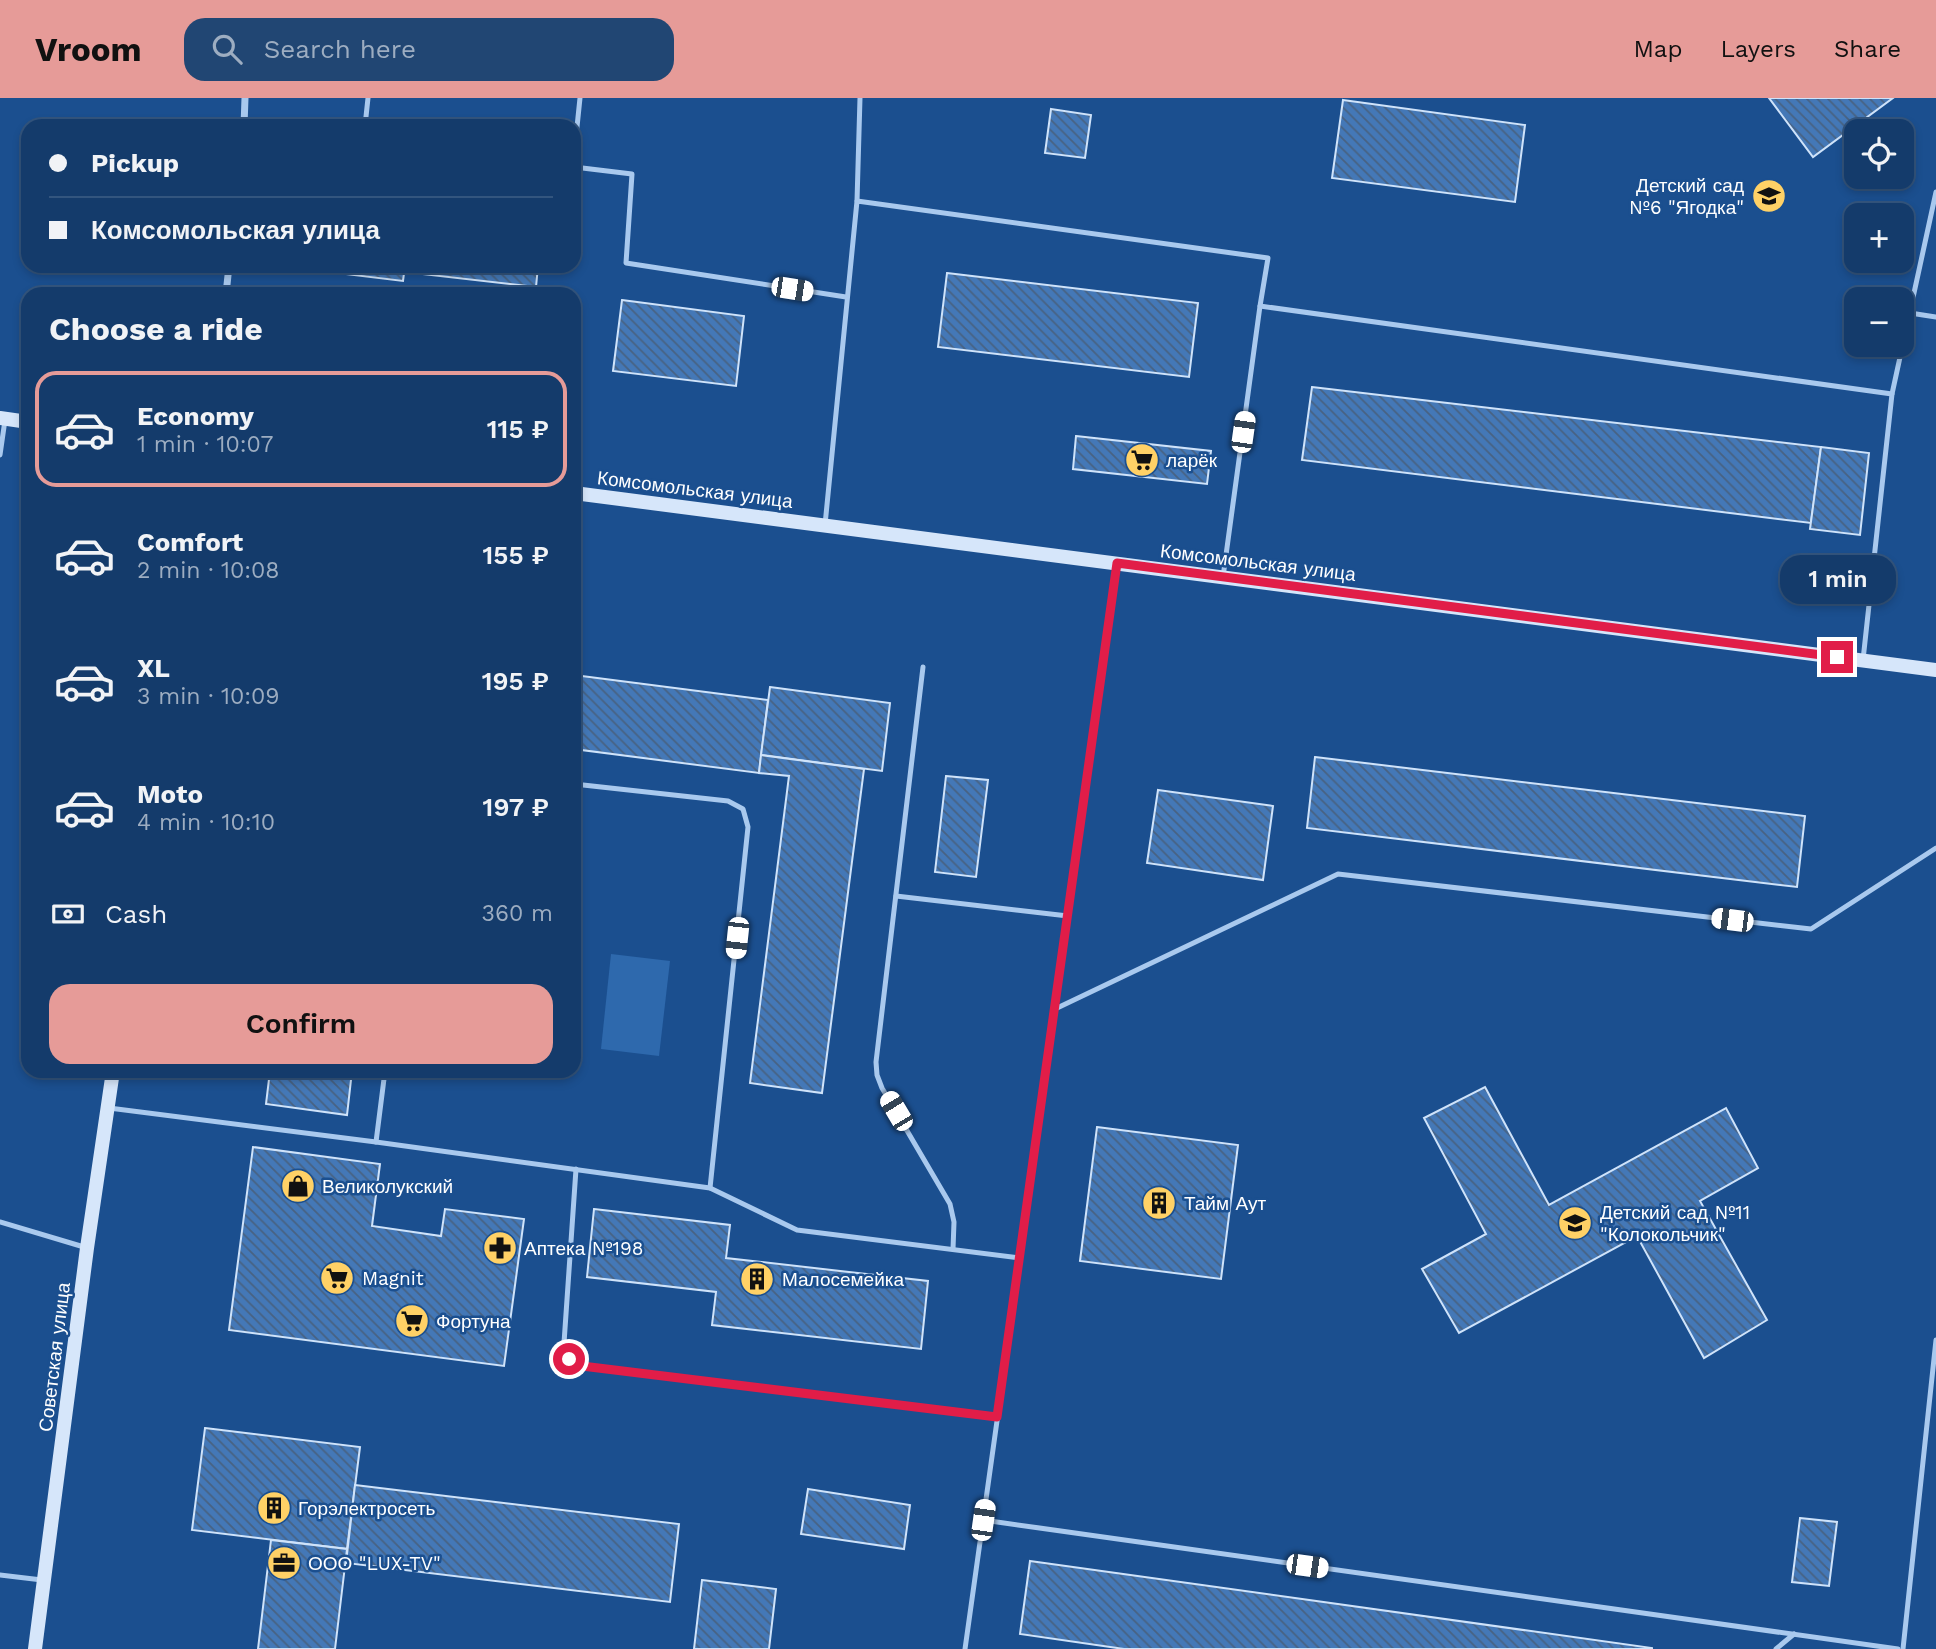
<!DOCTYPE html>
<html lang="en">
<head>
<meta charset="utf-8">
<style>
	:root { --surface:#143b6b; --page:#214673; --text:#f1f3f6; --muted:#9dadc1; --line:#33557e; --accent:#e69b98 }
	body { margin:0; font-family:"Work Sans",sans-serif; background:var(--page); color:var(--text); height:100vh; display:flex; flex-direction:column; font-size:26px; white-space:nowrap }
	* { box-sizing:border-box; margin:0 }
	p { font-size:23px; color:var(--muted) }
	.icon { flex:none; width:38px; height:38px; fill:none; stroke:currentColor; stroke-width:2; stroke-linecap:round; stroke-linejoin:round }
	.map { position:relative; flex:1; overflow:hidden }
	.drawer { position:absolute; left:21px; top:189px; width:560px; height:791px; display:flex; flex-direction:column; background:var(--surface); border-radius:21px; box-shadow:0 4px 10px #0003,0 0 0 2px var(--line) }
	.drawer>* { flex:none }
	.hud { position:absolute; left:21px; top:21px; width:560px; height:154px; border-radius:21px; box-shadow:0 4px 10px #0003,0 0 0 2px var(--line); display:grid; align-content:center; height:154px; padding:0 28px; background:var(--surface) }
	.buttons { position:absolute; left:1844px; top:21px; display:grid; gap:14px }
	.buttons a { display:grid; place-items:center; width:70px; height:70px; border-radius:14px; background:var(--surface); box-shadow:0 4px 10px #0003,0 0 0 2px var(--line); font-size:35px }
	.end { position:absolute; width:32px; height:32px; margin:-16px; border:9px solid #e11d48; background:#fff; box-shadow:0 0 0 4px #fff }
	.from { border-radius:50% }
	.bubble { position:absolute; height:49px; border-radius:21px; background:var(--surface); box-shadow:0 4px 10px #0003,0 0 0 2px var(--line); font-size:23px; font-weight:600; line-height:49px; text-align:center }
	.car { position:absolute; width:21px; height:42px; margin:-21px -10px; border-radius:9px; box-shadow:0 0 5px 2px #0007; background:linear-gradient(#fff 24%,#345 0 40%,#fff 0 76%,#345 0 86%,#fff 0) }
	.hud b { display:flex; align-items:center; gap:24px; height:66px; font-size:26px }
	.hud b+b { border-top:2px solid var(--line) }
	.hud i { width:18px; height:18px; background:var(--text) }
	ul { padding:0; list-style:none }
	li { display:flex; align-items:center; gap:21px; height:116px; margin:0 14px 10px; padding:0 14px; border:4px solid transparent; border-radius:21px }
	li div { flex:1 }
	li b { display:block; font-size:26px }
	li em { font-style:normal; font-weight:600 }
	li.selected { border-color:var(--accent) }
	li>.icon { width:63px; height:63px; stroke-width:1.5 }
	h2 { padding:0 28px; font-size:32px; line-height:84px }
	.pay { display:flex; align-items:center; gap:18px; height:77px; padding:0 28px; font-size:26px }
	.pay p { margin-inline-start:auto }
	.button { display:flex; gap:14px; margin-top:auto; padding:14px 28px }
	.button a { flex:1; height:80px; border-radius:21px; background:var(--accent); color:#111; font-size:28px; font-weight:600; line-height:80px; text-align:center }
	header { display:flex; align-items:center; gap:42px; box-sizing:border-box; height:98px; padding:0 35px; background:var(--accent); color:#111 }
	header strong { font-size:33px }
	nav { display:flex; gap:38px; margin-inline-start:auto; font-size:24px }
	.search { width:490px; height:63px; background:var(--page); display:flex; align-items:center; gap:18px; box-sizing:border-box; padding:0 24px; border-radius:21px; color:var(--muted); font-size:26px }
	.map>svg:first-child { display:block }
	.grass { fill:#2e69ad }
	.building { fill:url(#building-back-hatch); stroke:#cfe3fa; stroke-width:2 }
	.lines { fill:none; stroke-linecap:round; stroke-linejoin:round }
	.lane { stroke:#a9c9ee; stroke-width:5 }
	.street { stroke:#a9c9ee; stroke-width:7 }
	.secondary { stroke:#d6e6fa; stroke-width:14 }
	.route { stroke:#e11d48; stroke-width:9 }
	.labels { text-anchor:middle; stroke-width:5; stroke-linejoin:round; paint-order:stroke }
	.poi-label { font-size:19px; fill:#fff; stroke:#1b4f8f; text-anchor:start }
	.street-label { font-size:19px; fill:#fff; stroke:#1b4f8f }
</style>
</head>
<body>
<header>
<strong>Vroom</strong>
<div class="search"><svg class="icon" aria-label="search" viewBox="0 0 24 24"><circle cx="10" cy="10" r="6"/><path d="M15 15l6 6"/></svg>Search here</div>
<nav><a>Map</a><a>Layers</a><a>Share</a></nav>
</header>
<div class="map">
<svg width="1936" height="1551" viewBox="0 0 1936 1551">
	<defs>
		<pattern id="building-back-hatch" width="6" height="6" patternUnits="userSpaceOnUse" patternTransform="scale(1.75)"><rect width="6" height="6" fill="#4478b7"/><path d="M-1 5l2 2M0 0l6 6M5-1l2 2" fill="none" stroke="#486282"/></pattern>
	</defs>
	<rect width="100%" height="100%" fill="#1b4f8f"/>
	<path class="grass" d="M611,856l59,7 -11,95 -58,-7z"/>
	<g class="building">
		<path d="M1769,0h124l-80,59z"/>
		<path d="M1343,2l182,25 -10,77 -183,-24z"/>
		<path d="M1051,11l40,6 -6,43 -40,-5z"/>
		<path d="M346,168h59l-2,15 -58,-7z"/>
		<path d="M405,168h133l-2,21 -132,-15z"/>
		<path d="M947,175l251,30 -9,74 -251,-30z"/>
		<path d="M622,202l122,16 -8,70 -123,-15z"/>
		<path d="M1312,289l509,60 -10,76 -509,-63z"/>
		<path d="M1076,338l135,15 -4,33 -134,-15z"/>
		<path d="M1821,349l48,6 -9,82 -50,-6z"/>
		<path d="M574,577l194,25 -9,73 -185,-24z"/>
		<path d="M770,589l120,16 -8,68 -121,-16z"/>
		<path d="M761,657l103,14 -42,324 -72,-10 39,-307 -30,-3z"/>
		<path d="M1315,659l490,59 -8,71 -490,-59z"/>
		<path d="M946,678l42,4 -12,97 -41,-5z"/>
		<path d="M1158,692l115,16 -10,74 -116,-17z"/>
		<path d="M270,973h82l-5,44 -81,-11z"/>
		<path d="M1485,989l64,118 177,-97 32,60 -58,33 67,119 -63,38 -67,-122 -178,97 -37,-64 64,-35 -62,-116z"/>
		<path d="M1097,1029l141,18 -17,134 -141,-18z"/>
		<path d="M253,1049l127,17 -8,62 69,10 4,-27 79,10 -20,147 -275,-36z"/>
		<path d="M594,1111l136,16 -4,33 202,23 -7,68 -209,-24 4,-33 -129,-15z"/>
		<path d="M205,1330l155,19 -13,102 -155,-19z"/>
		<path d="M355,1387l324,39 -9,78 -324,-39z"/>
		<path d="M808,1391l102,16 -6,44 -103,-15z"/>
		<path d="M1800,1420l37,4 -8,64 -37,-4z"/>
		<path d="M271,1442l76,9 -12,100h-77z"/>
		<path d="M1030,1463l622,87v1h-528l-104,-15z"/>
		<path d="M702,1482l74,9 -7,60h-75z"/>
	</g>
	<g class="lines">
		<g class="lane">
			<path d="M365,28l3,-28"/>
			<path d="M574,58l6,-58"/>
			<path d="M574,69l58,7 -6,89 220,34"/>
			<path d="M857,103l3,-103"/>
			<path d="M1910,215l26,4"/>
			<path d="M1892,296l44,-202"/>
			<path d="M0,357l5,-35"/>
			<path d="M825,427l32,-324 411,57 -8,48 632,88 -29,266"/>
			<path d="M1223,479l37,-271"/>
			<path d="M923,569l-47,395 1,13 5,13 68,116 4,18 -1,27"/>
			<path d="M574,686l154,17 15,8 5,18 -38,361"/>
			<path d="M896,798l172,20"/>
			<path d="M1055,911l283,-135 473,55 125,-81"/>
			<path d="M109,1010l267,34 334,46 87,42 223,28"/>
			<path d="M376,1044l9,-71"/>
			<path d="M576,1071l-12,174 5,16 13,7 415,51"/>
			<path d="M0,1124l84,25"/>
			<path d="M983,1422l915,129"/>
			<path d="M0,1477l42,5"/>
			<path d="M965,1551l152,-1083"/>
			<path d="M1776,1551l18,-15"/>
			<path d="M1903,1551l33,-309"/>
		</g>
		<g class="street">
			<path d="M244,28l1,-28"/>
			<path d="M226,196l3,-28"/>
		</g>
		<g class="secondary">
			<path d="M0,320l28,4"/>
			<path d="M574,395l1362,177"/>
			<path d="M35,1551l52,-401 26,-177"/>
		</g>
	</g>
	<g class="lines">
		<path class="route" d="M569,1261l13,7 415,51 120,-854 720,94"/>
	</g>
	<defs>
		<g id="school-disc" transform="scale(1.75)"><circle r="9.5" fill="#ffd166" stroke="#1b4f8f"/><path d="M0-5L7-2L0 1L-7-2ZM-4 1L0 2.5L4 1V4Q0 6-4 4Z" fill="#111"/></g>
		<g id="supermarket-disc" transform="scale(1.75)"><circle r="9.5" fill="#ffd166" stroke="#1b4f8f"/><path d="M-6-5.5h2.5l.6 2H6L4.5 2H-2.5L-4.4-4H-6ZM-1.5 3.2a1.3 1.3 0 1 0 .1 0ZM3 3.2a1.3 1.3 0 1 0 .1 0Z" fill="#111"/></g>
		<g id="shop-disc" transform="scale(1.75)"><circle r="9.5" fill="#ffd166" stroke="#1b4f8f"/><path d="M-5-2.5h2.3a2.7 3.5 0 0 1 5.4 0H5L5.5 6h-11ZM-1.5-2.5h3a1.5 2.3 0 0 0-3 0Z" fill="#111"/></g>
		<g id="building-disc" transform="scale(1.75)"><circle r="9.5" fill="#ffd166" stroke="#1b4f8f"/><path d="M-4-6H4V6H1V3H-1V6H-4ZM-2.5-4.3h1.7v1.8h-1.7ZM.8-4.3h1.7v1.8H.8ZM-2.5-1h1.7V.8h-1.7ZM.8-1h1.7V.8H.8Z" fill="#111"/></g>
		<g id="pharmacy-disc" transform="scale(1.75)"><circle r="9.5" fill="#ffd166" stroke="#1b4f8f"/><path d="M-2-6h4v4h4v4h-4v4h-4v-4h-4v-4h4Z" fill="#111"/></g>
		<g id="office-disc" transform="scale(1.75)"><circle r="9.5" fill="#ffd166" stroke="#1b4f8f"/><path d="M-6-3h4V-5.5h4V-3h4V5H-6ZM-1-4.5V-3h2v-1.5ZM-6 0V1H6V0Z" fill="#111"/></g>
	</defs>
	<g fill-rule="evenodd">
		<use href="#school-disc" x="1769" y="98"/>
		<use href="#supermarket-disc" x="1142" y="362"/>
		<use href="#shop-disc" x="298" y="1088"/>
		<use href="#building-disc" x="1159" y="1105"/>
		<use href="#school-disc" x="1575" y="1125"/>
		<use href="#pharmacy-disc" x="500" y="1150"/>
		<use href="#supermarket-disc" x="337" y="1180"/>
		<use href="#building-disc" x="757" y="1181"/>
		<use href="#supermarket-disc" x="412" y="1223"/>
		<use href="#building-disc" x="274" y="1410"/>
		<use href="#office-disc" x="284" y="1465"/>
	</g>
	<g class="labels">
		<g class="poi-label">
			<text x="1744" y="94" text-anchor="end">Детский сад<tspan x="1744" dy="22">№6 "Ягодка"</tspan></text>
			<text x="1166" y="369">ларёк</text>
			<text x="322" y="1095">Великолукский</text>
			<text x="1184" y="1112">Тайм Аут</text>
			<text x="1600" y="1121">Детский сад №11<tspan x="1600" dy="22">"Колокольчик"</tspan></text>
			<text x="524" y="1157">Аптека №198</text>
			<text x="362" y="1187">Magnit</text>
			<text x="782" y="1188">Малосемейка</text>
			<text x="436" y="1230">Фортуна</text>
			<text x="298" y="1417">Горэлектросеть</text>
			<text x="308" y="1472">ООО "LUX-TV"</text>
		</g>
		<g class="street-label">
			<text transform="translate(695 391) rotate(7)" y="7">Комсомольская улица</text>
			<text transform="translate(1258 464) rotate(7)" y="7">Комсомольская улица</text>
			<text transform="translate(54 1259) rotate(-83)" y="7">Советская улица</text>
		</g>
	</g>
</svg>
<div class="buttons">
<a><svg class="icon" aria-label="locate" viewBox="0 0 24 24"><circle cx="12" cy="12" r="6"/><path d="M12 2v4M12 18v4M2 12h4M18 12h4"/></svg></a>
<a>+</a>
<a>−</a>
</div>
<i class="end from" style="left:569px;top:1261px"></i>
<i class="end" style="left:1837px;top:559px"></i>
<div class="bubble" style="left:1780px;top:457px;width:116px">1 min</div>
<i class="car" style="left:792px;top:191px;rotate:99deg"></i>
<i class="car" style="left:1243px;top:334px;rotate:8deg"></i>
<i class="car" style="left:1732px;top:822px;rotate:277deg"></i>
<i class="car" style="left:737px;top:840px;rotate:186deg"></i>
<i class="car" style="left:896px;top:1013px;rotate:329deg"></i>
<i class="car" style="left:983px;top:1422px;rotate:8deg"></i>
<i class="car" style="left:1307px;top:1468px;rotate:98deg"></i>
<div class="hud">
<b><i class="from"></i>Pickup</b>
<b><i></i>Комсомольская улица</b>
</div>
<section class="drawer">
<h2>Choose a ride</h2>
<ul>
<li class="selected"><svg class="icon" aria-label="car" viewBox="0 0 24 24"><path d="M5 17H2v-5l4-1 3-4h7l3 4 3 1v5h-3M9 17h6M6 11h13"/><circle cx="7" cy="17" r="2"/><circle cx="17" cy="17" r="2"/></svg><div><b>Economy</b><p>1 min · 10:07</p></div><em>115 ₽</em></li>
<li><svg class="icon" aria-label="car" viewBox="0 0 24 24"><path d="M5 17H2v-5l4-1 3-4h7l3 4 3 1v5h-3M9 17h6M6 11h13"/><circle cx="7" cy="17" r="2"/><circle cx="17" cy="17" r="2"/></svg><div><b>Comfort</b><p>2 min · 10:08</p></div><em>155 ₽</em></li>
<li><svg class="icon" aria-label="car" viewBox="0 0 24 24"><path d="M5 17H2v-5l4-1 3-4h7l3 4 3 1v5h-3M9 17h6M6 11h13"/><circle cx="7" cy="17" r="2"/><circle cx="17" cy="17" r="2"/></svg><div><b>XL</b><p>3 min · 10:09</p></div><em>195 ₽</em></li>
<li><svg class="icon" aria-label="car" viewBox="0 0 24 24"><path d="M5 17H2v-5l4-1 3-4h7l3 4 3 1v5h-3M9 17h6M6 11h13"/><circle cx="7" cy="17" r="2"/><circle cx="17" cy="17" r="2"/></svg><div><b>Moto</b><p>4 min · 10:10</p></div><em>197 ₽</em></li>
</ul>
<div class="pay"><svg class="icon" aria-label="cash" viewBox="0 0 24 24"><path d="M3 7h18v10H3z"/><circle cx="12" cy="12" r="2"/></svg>Cash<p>360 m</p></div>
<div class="button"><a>Confirm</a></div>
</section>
</div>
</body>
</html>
